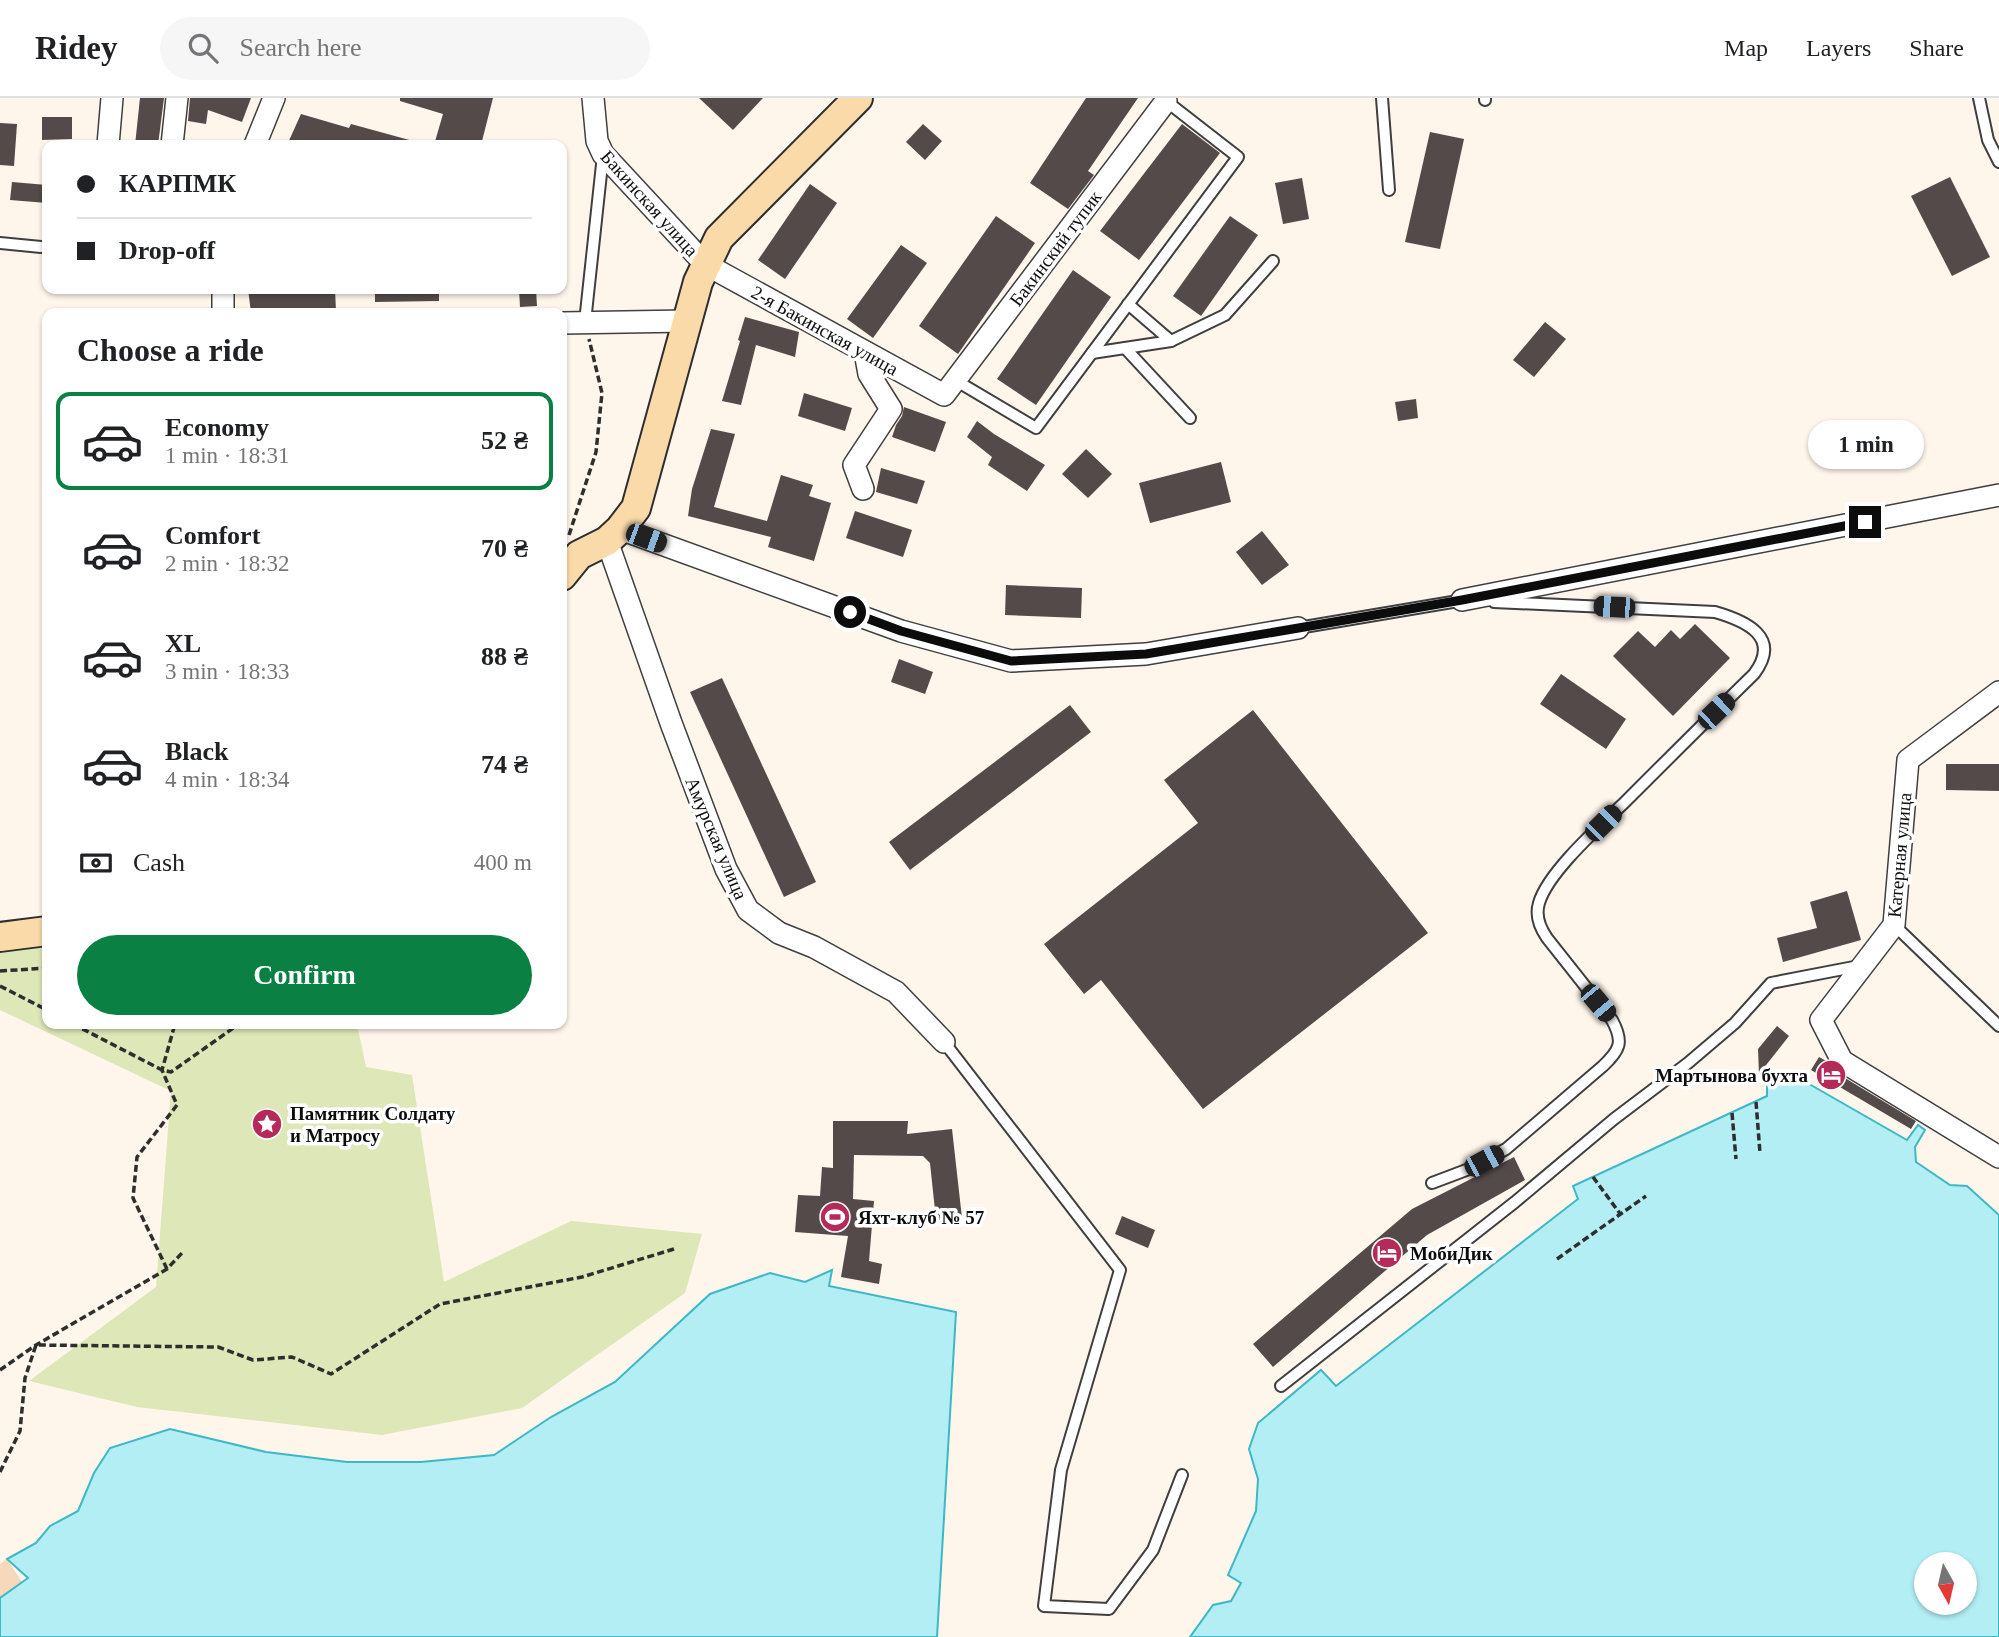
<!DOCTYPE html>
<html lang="en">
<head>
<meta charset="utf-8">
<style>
	:root { --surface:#fff; --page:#f6f6f6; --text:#202124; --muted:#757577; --line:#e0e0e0; --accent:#0b8043 }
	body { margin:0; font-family:"Times New Roman",serif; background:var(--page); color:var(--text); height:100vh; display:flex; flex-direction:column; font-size:26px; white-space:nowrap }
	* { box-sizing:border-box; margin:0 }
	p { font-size:23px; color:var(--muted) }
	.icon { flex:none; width:38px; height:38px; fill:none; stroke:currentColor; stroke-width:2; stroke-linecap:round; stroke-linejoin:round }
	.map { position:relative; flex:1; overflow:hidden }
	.sheet { position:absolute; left:42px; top:210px; width:525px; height:721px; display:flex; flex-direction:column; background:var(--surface); border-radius:14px; box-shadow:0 2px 5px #0004 }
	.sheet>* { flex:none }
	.guide { position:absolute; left:42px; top:42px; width:525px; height:154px; border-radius:14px; box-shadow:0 2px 5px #0004; display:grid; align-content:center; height:154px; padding:0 35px; background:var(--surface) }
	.needle { width:46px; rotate:172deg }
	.controls { position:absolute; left:1914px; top:1454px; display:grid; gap:14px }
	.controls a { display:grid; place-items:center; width:63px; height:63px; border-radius:50%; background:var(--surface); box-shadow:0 2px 5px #0004; font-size:35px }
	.end { position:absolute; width:32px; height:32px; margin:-16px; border:9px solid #0c0c0c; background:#fff; box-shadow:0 0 0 4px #fff }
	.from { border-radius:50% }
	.bubble { position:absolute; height:49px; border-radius:24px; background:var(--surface); box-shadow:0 2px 5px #0004; font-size:23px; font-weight:600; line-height:49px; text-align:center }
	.car { position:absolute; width:21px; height:42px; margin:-21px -10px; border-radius:9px; box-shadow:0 0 5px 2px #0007; background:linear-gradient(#222 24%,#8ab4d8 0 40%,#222 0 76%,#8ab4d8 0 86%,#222 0) }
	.guide b { display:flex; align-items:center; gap:24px; height:66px; font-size:26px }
	.guide b+b { border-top:2px solid var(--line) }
	.guide i { width:18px; height:18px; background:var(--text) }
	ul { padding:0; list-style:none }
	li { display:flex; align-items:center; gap:21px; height:98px; margin:0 14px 10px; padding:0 21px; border:4px solid transparent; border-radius:14px }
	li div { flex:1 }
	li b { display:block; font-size:26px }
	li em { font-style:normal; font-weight:600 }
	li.on { border-color:var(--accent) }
	li>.icon { width:63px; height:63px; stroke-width:1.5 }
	h2 { padding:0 35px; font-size:32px; line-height:84px }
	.pay { display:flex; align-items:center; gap:18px; height:77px; padding:0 35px; font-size:26px }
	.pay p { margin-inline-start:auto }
	.button { display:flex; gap:14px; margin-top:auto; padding:14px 35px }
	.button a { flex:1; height:80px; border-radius:42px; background:var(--accent); color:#fff; font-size:28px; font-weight:600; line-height:80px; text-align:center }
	header { display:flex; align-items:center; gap:42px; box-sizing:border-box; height:98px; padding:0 35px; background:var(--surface); border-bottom:2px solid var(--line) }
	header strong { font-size:33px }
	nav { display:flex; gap:38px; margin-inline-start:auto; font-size:24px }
	.search { width:490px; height:63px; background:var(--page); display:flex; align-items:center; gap:18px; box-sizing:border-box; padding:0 24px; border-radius:38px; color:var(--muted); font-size:26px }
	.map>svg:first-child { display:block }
	.green { fill:#dde7b7 }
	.sand { fill:#f8d8ba }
	.water { fill:#b2eef3; stroke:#3db8c7; stroke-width:2; fill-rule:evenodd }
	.building { fill:#544a49 }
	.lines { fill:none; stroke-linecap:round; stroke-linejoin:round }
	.lane-casing { stroke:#3f3f3f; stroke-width:14 }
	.street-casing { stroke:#3f3f3f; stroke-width:24 }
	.secondary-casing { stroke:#2e2e2e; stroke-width:32 }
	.path { stroke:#2e2e2e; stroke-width:3.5; stroke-dasharray:7 3.5; stroke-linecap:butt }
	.lane { stroke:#fff; stroke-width:10 }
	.street { stroke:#fff; stroke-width:21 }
	.secondary { stroke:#fbdaa9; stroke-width:28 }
	.route { stroke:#0c0c0c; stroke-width:9 }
	.labels { text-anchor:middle; stroke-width:7; stroke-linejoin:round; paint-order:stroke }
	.street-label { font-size:19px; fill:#0c0c0c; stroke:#fff }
	.poi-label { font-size:19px; font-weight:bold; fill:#0c0c0c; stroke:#fff; text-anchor:start }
</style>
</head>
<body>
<header>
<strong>Ridey</strong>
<div class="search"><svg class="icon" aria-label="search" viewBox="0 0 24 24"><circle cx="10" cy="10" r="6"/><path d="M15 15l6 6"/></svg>Search here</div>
<nav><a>Map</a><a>Layers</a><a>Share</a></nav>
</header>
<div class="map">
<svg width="1999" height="1539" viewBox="0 0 1999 1539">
	<rect width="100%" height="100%" fill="#fef5eb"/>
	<path class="green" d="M47,847v79h310l9,43 46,8 32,207 127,-61 131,13 -17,59 -163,115 -140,27 -245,-28 -108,-26 127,-94 15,-196 -171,-81v-58z"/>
	<path class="sand" d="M7,1461l15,23 -22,16v-34z"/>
	<g class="water">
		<path d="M1797,979l110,63 11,-15 7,5 -10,17 1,15 34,23 17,1 32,29v422h-809l23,-32 18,-4 10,-18 -13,-8 28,-64 2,-32 -9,-30 9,-26 63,-53 15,16 242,-187 -5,-13 194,-90v-13zM1927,1466h38v39h-38z"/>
		<path d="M832,1172l-3,16 127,26 -19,325h-937v-39l28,-20 -21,-19 29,-16 14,-17 28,-15 16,-38 16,-25 60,-19 96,23 81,10h74l73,-7 57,-38 64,-35 95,-88 60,-21 35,9z"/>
	</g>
	<g class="building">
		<path d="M140,0h24l-6,47h-23z"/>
		<path d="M190,0h61l-9,24 -34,-12 -2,14 -18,-3z"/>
		<path d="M400,0h93l-12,47h-47l9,-31 -43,-13z"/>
		<path d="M699,0h64l-30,32z"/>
		<path d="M1086,0h52l-50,73 6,4 -26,34 -38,-26z"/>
		<path d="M301,16l48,14 2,-4 62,17 -1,4h-53l-17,-4 -2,4h-53z"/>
		<path d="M42,19h30v22l-30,1z"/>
		<path d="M0,25l17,1 -3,42 -14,-1z"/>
		<path d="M923,26l19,17 -17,19 -19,-18z"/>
		<path d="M1182,26l38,29 -81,107 -39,-29z"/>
		<path d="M1430,34l34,7 -24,110 -35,-7z"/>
		<path d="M1950,79l40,80 -38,19 -41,-80z"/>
		<path d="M1302,80l7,41 -26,5 -8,-41z"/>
		<path d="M12,84l35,3v18l-37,-3z"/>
		<path d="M810,86l27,19 -52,76 -27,-19z"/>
		<path d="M996,118l39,27 -77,111 -39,-28z"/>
		<path d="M1230,118l28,19 -57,81 -28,-20z"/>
		<path d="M901,147l26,18 -54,75 -26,-19z"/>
		<path d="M1073,172l38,27 -75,108 -39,-26z"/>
		<path d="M248,191h87l1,22 -85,2z"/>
		<path d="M375,191h64v12l-64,1z"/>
		<path d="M519,191h17l1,17 -17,1z"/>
		<path d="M745,219l54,15 -4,25 -39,-12 -15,60 -19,-4 18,-60 -2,-1z"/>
		<path d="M1545,224l21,17 -32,38 -21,-17z"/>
		<path d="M804,295l48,15 -7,23 -47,-15z"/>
		<path d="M1416,301l2,19 -20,3 -3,-19z"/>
		<path d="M904,309l42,15 -11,30 -43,-15 4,-12 6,-9z"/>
		<path d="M977,323l17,13 51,31 -18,26 -39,-26 4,-8 -25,-20z"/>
		<path d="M711,331l24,5 -21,73 53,14 14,-46 32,10 -4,11 22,7 -17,58 -46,-14 3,-10 -83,-21 4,-27z"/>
		<path d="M1086,351l26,25 -24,24 -26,-24z"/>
		<path d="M1221,364l10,40 -81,21 -11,-40z"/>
		<path d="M881,370l44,13 -8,23 -41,-12z"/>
		<path d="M855,413l57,19 -9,27 -57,-19z"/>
		<path d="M1262,433l27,34 -27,20 -26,-33z"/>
		<path d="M1006,487l76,3 -1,30 -76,-3z"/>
		<path d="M1695,526l35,34 -57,58 -60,-60 25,-25 17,16 16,-17 9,9z"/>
		<path d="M899,561l34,13 -8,22 -34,-12z"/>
		<path d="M1561,576l65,45 -20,30 -66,-45z"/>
		<path d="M722,580l94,204 -32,15 -94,-205z"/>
		<path d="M1070,607l21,27 -181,138 -21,-28z"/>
		<path d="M1253,612l175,223 -225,176 -102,-129 -17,14 -40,-50 154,-121 -34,-43z"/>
		<path d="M1946,666h53v27l-53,-1z"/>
		<path d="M1847,793l14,49 -78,22 -6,-24 40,-10 -7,-26z"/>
		<path d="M1777,928l12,10 -30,38 -1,-25z"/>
		<path d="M1819,959l9,5 7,10 81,49 -5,8 -100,-59z"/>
		<path d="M833,1023h75l-1,13 45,-5 10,89 -26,2 -6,-57 -7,-7 -69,-1 -1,44 21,2 -5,60 13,3 -3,20 -38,-7 7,-41 -53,-4 3,-37 22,1 2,-29 11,1z"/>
		<path d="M1514,1059l11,23 -98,55 -154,132 -20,-23 159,-135z"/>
		<path d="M1122,1118l33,14 -7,18 -33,-14z"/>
	</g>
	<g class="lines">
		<g class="lane-casing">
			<g id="lane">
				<path d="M1382,0l7,92"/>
				<path d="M1485,0v2"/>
				<path d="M1979,0l9,42 11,22"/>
				<path d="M0,145l41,4"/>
				<path d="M1128,206l43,37 54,-26 48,-54"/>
				<path d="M585,224l18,-167"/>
				<path d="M1125,250l65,70"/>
				<path d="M1092,255l79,-12"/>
				<path d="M955,282l81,48 202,-271 -72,-56"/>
				<path d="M1298,530l166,-28"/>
				<path d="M1894,827l105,101"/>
				<path d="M944,944l176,228 -59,200 -17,136 65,3 44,-59 29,-75"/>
				<path d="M1432,1085l37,-14 37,-20 97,-83c17,-16 21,-24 9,-46l-65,-82c-7,-10 -12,-22 -8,-35 9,-31 61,-77 86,-101 43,-43 86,-86 129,-128 28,-37 -8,-53 -39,-62l-221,-10"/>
				<path d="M1281,1288l234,-184 99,-83 74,-56 47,-40 36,-40 88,-17"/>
			</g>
		</g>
		<g class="street-casing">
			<g id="street">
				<path d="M593,0l4,43 6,13 102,110 239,131 222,-294"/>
				<path d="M108,47l4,-47"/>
				<path d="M172,47l5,-47"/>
				<path d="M255,47l19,-47"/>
				<path d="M223,215v-24"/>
				<path d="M562,225l125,-2"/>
				<path d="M863,391l-9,-24 37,-56 -22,-35 -4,-22"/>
				<path d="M620,431l281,102 110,30 135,-7 152,-26"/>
				<path d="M607,443l64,182 55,146 22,41 31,23 35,14 82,45 48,50"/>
				<path d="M1462,502l537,-105"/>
				<path d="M1999,594l-91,68 -14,165 -73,95 21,41 157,96"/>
			</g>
		</g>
		<g class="secondary-casing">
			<g id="secondary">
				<path d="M562,478l17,-21 28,-14 13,-12 16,-21 62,-226 21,-44 139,-140"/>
				<path d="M0,839l47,-6"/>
			</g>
		</g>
		<g class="path">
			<path d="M569,437l27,-83 6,-59 -13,-54"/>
			<path d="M0,873l47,-3"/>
			<path d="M0,888l47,24"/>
			<path d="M73,926l89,46 9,2 68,-48"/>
			<path d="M1756,1004l4,51"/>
			<path d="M1732,1015l4,46"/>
			<path d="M1593,1079l28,38"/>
			<path d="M1557,1161l89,-63"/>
			<path d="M167,1171l-34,-71 4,-41 40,-52 -15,-35 13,-46"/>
			<path d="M0,1272l36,-25 131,-76 15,-16"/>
			<path d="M0,1374l20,-41 5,-53 11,-33 182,2 35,13 39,-3 39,17 109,-70 142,-27 92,-28"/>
		</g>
		<use href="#lane" class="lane"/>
		<use href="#street" class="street"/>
		<use href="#secondary" class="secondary"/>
	</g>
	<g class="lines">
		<path class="route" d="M850,514l51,19 110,30 135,-7 316,-54 403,-78"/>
	</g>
	<defs>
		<g id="hotel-disc" transform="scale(1.575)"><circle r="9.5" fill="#b52a59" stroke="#fff"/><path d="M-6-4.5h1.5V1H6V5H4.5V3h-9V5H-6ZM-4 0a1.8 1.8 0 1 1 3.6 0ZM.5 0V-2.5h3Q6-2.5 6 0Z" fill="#fff"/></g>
		<g id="sight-disc" transform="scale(1.575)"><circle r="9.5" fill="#b52a59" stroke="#fff"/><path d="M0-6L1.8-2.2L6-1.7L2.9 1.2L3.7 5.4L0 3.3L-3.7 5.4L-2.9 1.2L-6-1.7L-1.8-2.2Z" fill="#fff"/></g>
		<g id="stadium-disc" transform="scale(1.575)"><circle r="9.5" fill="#b52a59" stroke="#fff"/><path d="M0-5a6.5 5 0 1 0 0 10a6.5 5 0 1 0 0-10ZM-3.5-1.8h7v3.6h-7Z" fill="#fff"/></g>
	</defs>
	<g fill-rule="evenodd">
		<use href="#hotel-disc" x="1831" y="977"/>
		<use href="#sight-disc" x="267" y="1026"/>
		<use href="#stadium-disc" x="835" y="1119"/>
		<use href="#hotel-disc" x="1387" y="1155"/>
	</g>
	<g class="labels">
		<g class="street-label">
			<text transform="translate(650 105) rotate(48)" y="7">Бакинская улица</text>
			<text transform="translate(1055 150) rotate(-53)" y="7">Бакинский тупик</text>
			<text transform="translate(825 232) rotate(29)" y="7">2-я Бакинская улица</text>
			<text transform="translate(717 740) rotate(67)" y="7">Амурская улица</text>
			<text transform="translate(1899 757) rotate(-85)" y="7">Катерная улица</text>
		</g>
		<g class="poi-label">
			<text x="1808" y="984" text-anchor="end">Мартынова бухта</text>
			<text x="290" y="1022">Памятник Солдату<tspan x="290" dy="22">и Матросу</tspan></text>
			<text x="858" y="1126">Яхт-клуб № 57</text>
			<text x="1410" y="1162">МобиДик</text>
		</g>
	</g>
</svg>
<div class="controls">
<a><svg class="needle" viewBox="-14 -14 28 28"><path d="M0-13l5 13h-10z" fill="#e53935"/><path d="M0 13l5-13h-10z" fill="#757577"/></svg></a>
</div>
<i class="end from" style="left:850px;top:514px"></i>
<i class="end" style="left:1865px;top:424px"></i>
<div class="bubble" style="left:1808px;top:322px;width:116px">1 min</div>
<i class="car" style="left:646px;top:440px;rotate:110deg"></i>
<i class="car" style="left:1614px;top:509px;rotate:273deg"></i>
<i class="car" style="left:1716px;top:613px;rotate:46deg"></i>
<i class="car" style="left:1603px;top:725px;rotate:45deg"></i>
<i class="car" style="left:1598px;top:905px;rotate:140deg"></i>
<i class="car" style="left:1484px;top:1063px;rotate:62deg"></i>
<div class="guide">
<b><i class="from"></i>КАРПМК</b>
<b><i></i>Drop-off</b>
</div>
<section class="sheet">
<h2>Choose a ride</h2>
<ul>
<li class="on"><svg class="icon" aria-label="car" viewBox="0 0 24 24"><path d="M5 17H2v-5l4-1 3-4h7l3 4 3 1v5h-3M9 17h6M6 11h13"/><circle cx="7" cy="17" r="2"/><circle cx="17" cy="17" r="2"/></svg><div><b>Economy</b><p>1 min · 18:31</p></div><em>52 ₴</em></li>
<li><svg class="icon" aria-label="car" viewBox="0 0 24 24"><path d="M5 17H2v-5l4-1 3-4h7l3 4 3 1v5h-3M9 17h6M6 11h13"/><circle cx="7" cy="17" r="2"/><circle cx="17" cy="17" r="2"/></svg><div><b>Comfort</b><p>2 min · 18:32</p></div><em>70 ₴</em></li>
<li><svg class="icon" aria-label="car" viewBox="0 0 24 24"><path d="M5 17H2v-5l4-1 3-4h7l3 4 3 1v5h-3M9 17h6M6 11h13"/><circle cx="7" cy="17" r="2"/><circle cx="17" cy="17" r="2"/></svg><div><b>XL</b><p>3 min · 18:33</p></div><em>88 ₴</em></li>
<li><svg class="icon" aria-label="car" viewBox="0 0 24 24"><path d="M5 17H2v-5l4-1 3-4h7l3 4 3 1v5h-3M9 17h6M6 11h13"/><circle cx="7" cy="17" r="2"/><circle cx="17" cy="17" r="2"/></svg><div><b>Black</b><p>4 min · 18:34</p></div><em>74 ₴</em></li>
</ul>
<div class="pay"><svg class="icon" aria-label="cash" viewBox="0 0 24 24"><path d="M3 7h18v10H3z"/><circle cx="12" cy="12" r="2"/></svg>Cash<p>400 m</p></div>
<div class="button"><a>Confirm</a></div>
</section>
</div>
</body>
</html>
